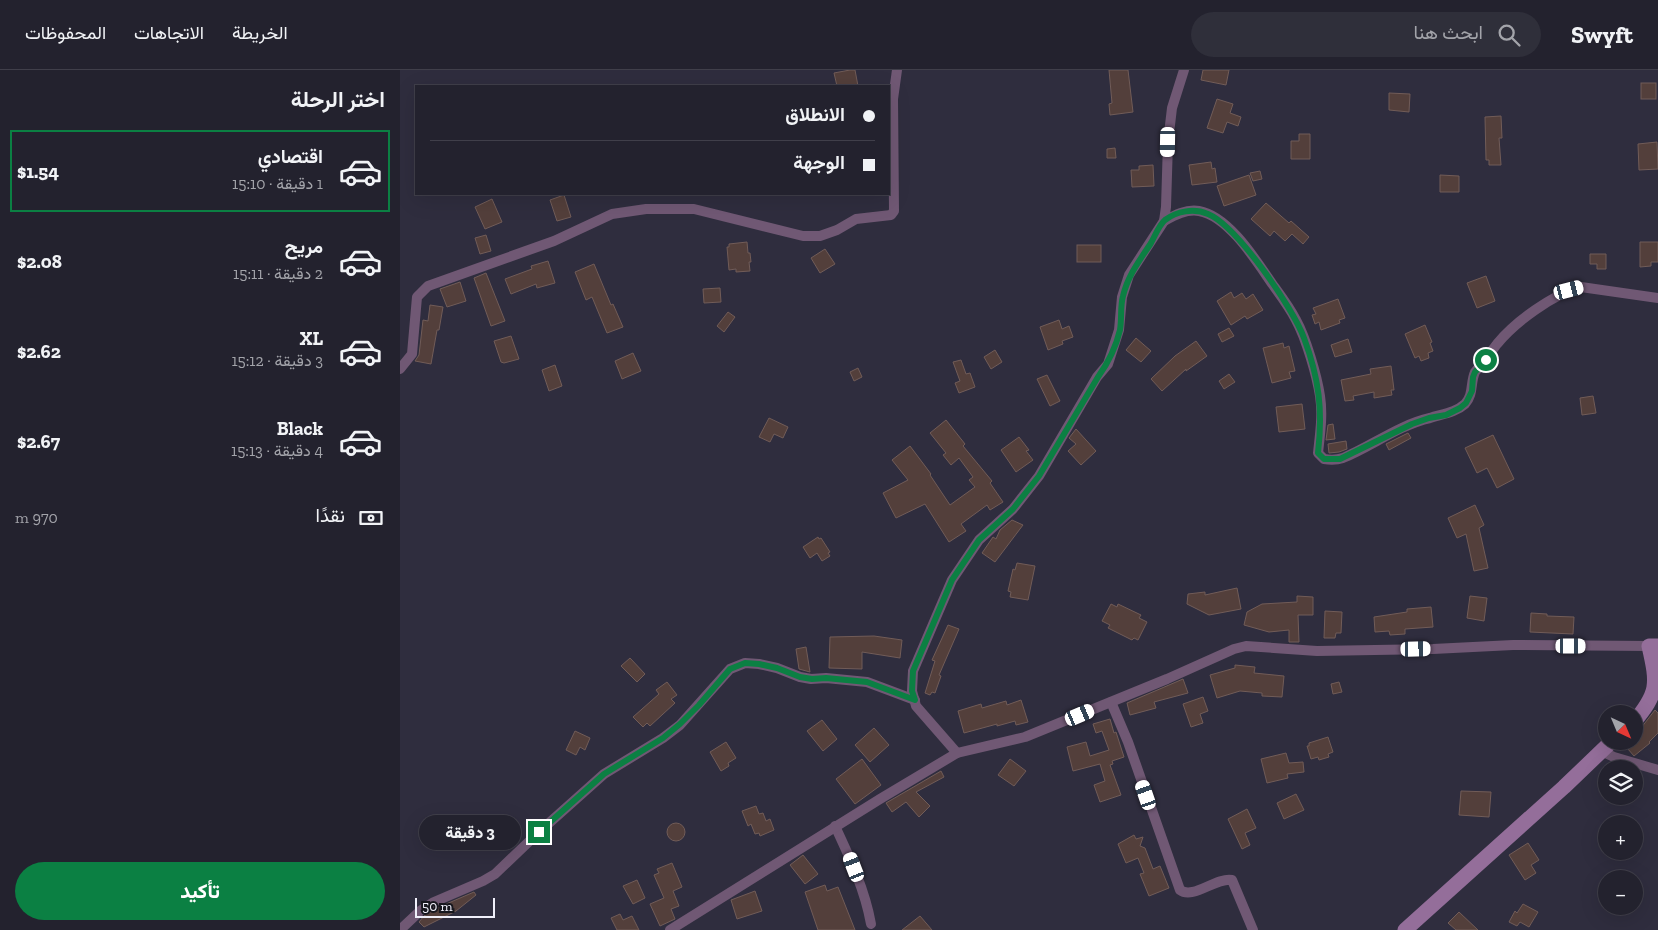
<!DOCTYPE html>
<html lang="ar">
<head>
<meta charset="utf-8">
<style>
	:root { --surface:#23222e; --page:#2f2f3a; --text:#f1f3f6; --muted:#a3a4aa; --line:#403f4a; --accent:#0b8043 }
	body { margin:0; font-family:"Zilla Slab",Vazirmatn,serif; background:var(--page); color:var(--text); direction:rtl; height:100vh; display:flex; flex-direction:column; font-size:19px; white-space:nowrap }
	* { box-sizing:border-box; margin:0 }
	p { font-size:16px; color:var(--muted) }
	.icon { flex:none; width:28px; height:28px; fill:none; stroke:currentColor; stroke-width:2; stroke-linecap:round; stroke-linejoin:round }
	.map { position:relative; flex:1; overflow:hidden; direction:ltr }
	.details { display:flex; flex-direction:column; background:var(--surface); width:400px }
	.details>* { flex:none }
	.banner { position:absolute; left:15px; top:15px; width:475px; height:110px; border-radius:0px; box-shadow:0 5px 20px #0002,0 0 0 1px var(--line); direction:rtl; display:grid; align-content:center; height:110px; padding:0 15px; background:var(--surface) }
	.needle { width:32px; rotate:136deg }
	.buttons { position:absolute; left:1198px; top:635px; display:grid; gap:10px }
	.buttons a { display:grid; place-items:center; width:45px; height:45px; border-radius:50%; background:var(--surface); box-shadow:0 5px 20px #0002,0 0 0 1px var(--line); font-size:25px }
	.scale { position:absolute; left:15px; bottom:12px; width:80px; box-sizing:border-box; padding-left:5px; border:2px solid #f0effa; border-top:0; font-size:14px; line-height:18px; white-space:nowrap; color:#f0effa; -webkit-text-stroke:4px #17171e; paint-order:stroke }
	.end { position:absolute; width:22px; height:22px; margin:-11px; border:6px solid #0b8043; background:#fff; box-shadow:0 0 0 2px #fff }
	.from { border-radius:50% }
	.bubble { position:absolute; height:35px; border-radius:18px; background:var(--surface); box-shadow:0 5px 20px #0002,0 0 0 1px var(--line); font-size:16px; font-weight:800; line-height:35px; text-align:center; direction:rtl }
	.car { position:absolute; width:15px; height:30px; margin:-15px -8px; border-radius:6px; box-shadow:0 0 4px 1px #0007; background:linear-gradient(#fff 24%,#345 0 40%,#fff 0 76%,#345 0 86%,#fff 0) }
	.banner b { display:flex; align-items:center; gap:18px; height:48px; font-size:19px }
	.banner b+b { border-top:1px solid var(--line) }
	.banner i { width:12px; height:12px; background:var(--text) }
	ul { padding:0; list-style:none }
	li { display:flex; align-items:center; gap:15px; height:82px; margin:0 10px 8px; padding:0 5px; border:2px solid transparent; border-radius:0px }
	li div { flex:1 }
	li b { display:block; font-size:19px }
	li em { font-style:normal; font-weight:800 }
	li.current { border-color:var(--accent) }
	li>.icon { width:45px; height:45px; stroke-width:1.5 }
	h2 { padding:0 15px; font-size:22px; line-height:60px }
	.pay { display:flex; align-items:center; gap:12px; height:55px; padding:0 15px; font-size:19px }
	.pay p { margin-inline-start:auto }
	.cta { display:flex; gap:10px; margin-top:auto; padding:10px 15px }
	.cta a { flex:1; height:58px; border-radius:30px; background:var(--accent); color:#fff; font-size:20px; font-weight:800; line-height:58px; text-align:center }
	header { display:flex; align-items:center; gap:30px; box-sizing:border-box; height:70px; padding:0 25px; background:var(--surface); border-bottom:1px solid var(--line) }
	header strong { font-size:24px }
	nav { display:flex; gap:28px; margin-inline-start:auto; font-size:18px }
	.search { width:350px; height:45px; background:var(--page); display:flex; align-items:center; gap:12px; box-sizing:border-box; padding:0 18px; border-radius:28px; color:var(--muted); font-size:19px }
	main { display:flex; flex:1; min-height:0 }
	.map>svg:first-child { display:block }
	.building { fill:#533f3b; stroke:#715c58 }
	.lines { fill:none; stroke-linecap:round; stroke-linejoin:round }
	.street { stroke:#705874; stroke-width:10 }
	.secondary { stroke:#946e9a; stroke-width:15 }
	.route { stroke:#0b8043; stroke-width:6 }
</style>
</head>
<body>
<header>
<strong>Swyft</strong>
<div class="search"><svg class="icon" aria-label="search" viewBox="0 0 24 24"><circle cx="10" cy="10" r="6"/><path d="M15 15l6 6"/></svg>ابحث هنا</div>
<nav><a>الخريطة</a><a>الاتجاهات</a><a>المحفوظات</a></nav>
</header>
<main>
<div class="map">
<svg width="1258" height="860" viewBox="0 0 1258 860">
	<rect width="100%" height="100%" fill="#2f2d3e"/>
	<g class="building">
		<path d="M450,0h5l3,16h-21l-3,-13z"/>
		<path d="M709,0h19l5,42 -23,3 -1,-11 3,-1z"/>
		<path d="M803,0h26l-3,15 -25,-5z"/>
		<rect x="1241" y="13" width="15" height="16"/>
		<path d="M989,23l21,1 -1,18 -20,-2z"/>
		<path d="M817,29l16,5 -3,9 11,4 -3,9 -11,-4 -4,11 -16,-5z"/>
		<path d="M1101,46l1,22h-3l2,27h-12v-5h-3l-1,-43z"/>
		<path d="M899,64h11v25h-19v-18h8z"/>
		<path d="M1257,72l1,27 -19,1 -1,-26z"/>
		<path d="M715,78l1,10h-9v-9z"/>
		<path d="M811,92l1,7 3,-1 2,14 -25,3 -3,-20z"/>
		<path d="M753,95l1,21 -22,1 -1,-17h8v-4z"/>
		<path d="M860,101l2,8 -9,2 -3,-8z"/>
		<path d="M849,105l7,20 -32,11 -7,-20z"/>
		<path d="M1040,105l19,1v16h-19z"/>
		<path d="M164,125l7,22 -14,4 -7,-21z"/>
		<path d="M92,129l10,23 -17,7 -10,-22z"/>
		<path d="M866,133l23,20 2,-2 18,16 -6,7 -11,-10 -7,7 -11,-10 -4,5 -19,-17z"/>
		<path d="M86,165l5,16 -11,3 -5,-16z"/>
		<path d="M347,172l1,11h2l1,9h-2l1,9 -14,1v-3l-7,1 -2,-23h2v-3z"/>
		<path d="M1240,172h18v20h-7v4l-11,1z"/>
		<rect x="677" y="175" width="24" height="17"/>
		<path d="M425,179l10,15 -15,9 -9,-15z"/>
		<path d="M1190,184h16v15h-9v-5h-7z"/>
		<path d="M148,191l7,22 -18,5 -1,-4 -25,10 -6,-15 27,-10 -1,-3z"/>
		<path d="M194,194l17,41 2,-1 10,23 -16,6 -15,-36 -6,3 -11,-28z"/>
		<path d="M86,203l19,48 -14,5 -17,-48z"/>
		<path d="M1086,206l9,25 -18,7 -10,-25z"/>
		<path d="M60,212l6,19 -19,6 -7,-18z"/>
		<path d="M320,218l1,14 -17,1 -1,-14z"/>
		<path d="M831,222l3,6 8,-5 4,6 7,-5 10,16 -16,9 -2,-3 -14,9 -14,-24z"/>
		<path d="M938,229l7,19 -6,2 1,3 -19,7 -2,-8 -4,2 -3,-9 4,-1 -3,-6z"/>
		<path d="M30,235l13,2 -4,23h-2l-6,34 -16,-3 4,-6 4,-35 5,1z"/>
		<path d="M328,242l7,5 -11,15 -7,-6z"/>
		<path d="M659,250l3,9 7,-3 4,11 -11,4 1,3 -15,6 -8,-23z"/>
		<path d="M1025,255l7,17 -2,1 3,8 -5,2 1,5 -8,3 -2,-5 -4,2 -10,-24z"/>
		<path d="M829,258l5,8 -12,6 -4,-8z"/>
		<path d="M111,266l8,23 -15,4 -3,-1 -7,-21z"/>
		<path d="M736,268l15,13 -10,11 -15,-12z"/>
		<path d="M948,269l4,13 -17,5 -4,-12z"/>
		<path d="M796,271l11,15 -21,15v-2l-24,22 -11,-12 24,-23z"/>
		<path d="M883,273l1,5 5,-2 6,25 -6,1 2,6 -19,5 -9,-35z"/>
		<path d="M595,280l7,12 -11,7 -7,-12z"/>
		<path d="M233,283l8,18 -19,8 -7,-18z"/>
		<path d="M561,290l5,14 4,-1 5,14 -16,6 -4,-10 5,-2 -7,-19z"/>
		<path d="M155,295l7,21 -13,5 -7,-21z"/>
		<path d="M991,296l3,24h-3l1,5 -18,3v-6l-21,4 1,4 -9,1 -4,-21 30,-6 -1,-5z"/>
		<path d="M458,298l4,9 -8,4 -4,-9z"/>
		<path d="M829,304l6,8 -11,7 -5,-8z"/>
		<path d="M647,305l13,26 -10,5 -13,-27z"/>
		<path d="M1193,326l3,17 -14,2 -2,-17z"/>
		<path d="M902,334l3,25 -26,3 -3,-25z"/>
		<path d="M369,348l19,9 -5,11 -9,-4 -4,8 -11,-5z"/>
		<path d="M546,350l19,24 -2,2 29,35 -2,2 13,19 -13,8 -3,-5 -26,19 5,7 -17,11 -24,-38 -29,14 -13,-25 25,-13 -16,-20 18,-14 21,28 -1,1 20,30 25,-18 -6,-7 4,-3 -14,-19 -8,7 -8,-10 3,-2 -16,-20z"/>
		<path d="M933,354l2,15 -9,1 2,-15z"/>
		<path d="M676,359l20,22 -15,14 -13,-14 8,-7 -7,-6z"/>
		<path d="M1008,363l3,5 -22,12 -3,-6z"/>
		<path d="M1093,365l21,44 -17,9 -10,-20 -10,5 -12,-25z"/>
		<path d="M619,367l10,13 -3,1 7,9 -17,12 -15,-22z"/>
		<path d="M946,371l1,8 -8,3 -10,1 -1,-9z"/>
		<path d="M1075,435l9,20 -5,3 9,40 -14,3 -8,-37 -9,4 -9,-20z"/>
		<path d="M612,450l11,5 -28,37 -13,-9 11,-16 3,2 4,-9z"/>
		<path d="M418,467l1,2 2,-1 9,14 -2,1 2,3 -8,5 -5,-8 -7,5 -7,-11z"/>
		<path d="M617,493l18,3 -7,34 -18,-3 1,-5 -3,-1 5,-22 2,1z"/>
		<path d="M837,518l4,21 -32,6 -22,-11 1,-10 17,-2v3z"/>
		<path d="M897,526l16,1v18h-15l1,27h-10v-12l-20,2 -25,-7 3,-13 15,-8 35,-2z"/>
		<path d="M1070,526l17,2 -3,23 -17,-3z"/>
		<path d="M711,534l6,3 1,-3 23,11 -2,3 8,4 -9,18 -4,-2 -2,2 -24,-12 2,-3 -8,-4z"/>
		<path d="M1031,537l2,20 -28,2v5l-15,1 -1,-4 -14,1 -1,-15 33,-5v-3z"/>
		<path d="M925,541l17,1 -1,21h-5l-1,5h-11z"/>
		<path d="M1131,543l16,1v2l27,1 -1,17 -43,-2z"/>
		<path d="M548,555l11,4 -20,46 2,1 -6,17 -3,-1 -2,3 -5,-2 10,-32 -3,-1z"/>
		<path d="M474,566l28,4 -2,18 -38,-6v17l-33,-1 1,-31z"/>
		<path d="M406,577l4,25 -11,-3 -3,-20z"/>
		<path d="M230,588l15,16 -8,8 -16,-16z"/>
		<path d="M835,595l20,2 -1,6 30,3 -2,21 -20,-1v-3l-22,-2 -23,7 -7,-23 25,-7z"/>
		<path d="M783,609l5,14 -34,9 2,6 -26,7 -3,-12z"/>
		<path d="M267,612l10,13 -6,4 4,4 -25,23 -3,-3 -4,4 -10,-10 26,-23 -3,-4z"/>
		<path d="M939,612l3,10 -9,2 -2,-10z"/>
		<path d="M803,627l5,14 -8,3 3,9 -12,4 -8,-23z"/>
		<path d="M621,630l7,22 -12,3 -1,-4 -18,5v-2l-33,9 -6,-22 23,-7 1,4 24,-7 1,4z"/>
		<path d="M1255,640l3,3v20l-9,9 1,1 -16,13 -13,-15h13v-10l7,-3z"/>
		<path d="M710,649l4,14 2,-1 8,25 -12,4 1,3 -3,1 11,30 -21,7 -6,-17 11,-4 -5,-17 -27,7 -6,-24 19,-5 4,14 19,-6 -7,-19 -6,2 -3,-9z"/>
		<path d="M422,650l15,19 -14,12 -16,-20z"/>
		<path d="M474,658l15,17 -19,17 -15,-17z"/>
		<path d="M175,661l15,7 -5,12 -5,-3 -4,8 -10,-5z"/>
		<path d="M928,667l5,15 -5,2 1,3 -10,3 -1,-3 -7,2 -4,-13h2v-3z"/>
		<path d="M326,672l10,16 -8,5 1,3 -8,5 -11,-19z"/>
		<path d="M886,683l3,10 14,-1 1,10 -17,2 1,4 -21,5 -6,-24z"/>
		<path d="M462,689l19,26 -26,19 -19,-25z"/>
		<path d="M610,689l16,12 -12,15 -16,-11z"/>
		<path d="M541,701l3,6 -28,15 14,14 -11,11 -13,-15 -14,10 -6,-9z"/>
		<path d="M1061,721l30,1 -2,25 -30,-2z"/>
		<path d="M896,724l8,16 -20,9 -7,-16z"/>
		<path d="M356,736l3,8 4,-1 3,8 4,-2 4,11 -14,6 -1,-3 -4,1 -4,-10 -3,2 -6,-15z"/>
		<path d="M847,739l9,19 -11,5 5,12 -8,4 -14,-30z"/>
		<circle cx="276" cy="762" r="9"/>
		<path d="M734,765l2,4 7,-2 -3,9 5,2 8,21 7,-3 9,22 -20,8 -9,-22 4,-1 -6,-15 -12,5 -8,-19z"/>
		<path d="M1128,773l11,17 -8,5 5,8 -11,7 -16,-25z"/>
		<path d="M403,785l15,19 -13,10 -15,-19z"/>
		<path d="M272,793l10,24 -9,4 6,15 -8,3 4,10 -15,7 -10,-22 14,-6 -10,-23 5,-2 -2,-4z"/>
		<path d="M237,810l8,18 -12,6 -10,-18z"/>
		<path d="M425,815l2,6 11,-4 17,43h-37l-13,-38z"/>
		<path d="M355,821l7,20 -25,8 -6,-19z"/>
		<path d="M74,822l2,3 -20,16 -32,16 -5,-5 5,-6 13,-8z"/>
		<path d="M1123,834l15,8 -9,15 -9,-5 -3,4 -8,-4 6,-11 2,2z"/>
		<path d="M1059,842l19,18h-22l-8,-7z"/>
		<path d="M220,844l3,6 9,-4 7,14h-22l-6,-12z"/>
		<path d="M520,846l12,14h-30z"/>
	</g>
	<g class="lines">
		<g class="street">
			<path d="M764,151c11,-6 22,-12 35,-10 30,5 58,51 74,74 8,11 17,23 23,35 10,18 21,56 24,76 3,19 0,38 -2,57l6,6c6,1 13,1 19,-1 29,-12 56,-33 87,-40 12,-4 25,-5 35,-14 9,-10 5,-21 10,-32 8,-9 15,-19 22,-28 18,-22 56,-50 84,-57l77,11"/>
			<path d="M0,299l12,-15 5,-57 11,-11 126,-45 58,-27 34,-5h48l109,27h17l17,-6 19,-11 35,-4 3,-4 -1,-112 4,-29"/>
			<path d="M711,632l17,40 52,148c13,10 36,-13 52,-10l21,50"/>
			<path d="M1201,681l13,6 44,13"/>
			<path d="M557,683l-41,-47 -4,-15 1,-20 39,-91 27,-40 34,-31 26,-33 58,-99 11,-13 11,-34 3,-33 7,-22 35,-54 2,-14 2,-65 4,-34 12,-38"/>
			<path d="M435,756c15,32 30,64 36,98"/>
			<path d="M0,860l20,-19 14,-9 49,-21 12,-7 44,-42 65,-58 59,-36 17,-13 50,-56 15,-6 14,1 18,4 23,9 11,2 15,-1 41,4 48,18"/>
			<path d="M270,860l210,-131 77,-46 68,-16 142,-58 67,-30 12,-3 71,5 116,-2 80,-4 136,1"/>
		</g>
		<g class="secondary">
			<path d="M1234,652c24,-29 24,-37 15,-76h9"/>
			<path d="M1005,860l159,-143 48,-46"/>
		</g>
	</g>
	<g class="lines">
		<path class="route" d="M139,762l65,-58 59,-36 17,-14 19,-19 31,-36 15,-6 14,1 18,4 23,9 12,2 14,-1 41,4 48,18 -3,-9 1,-20 39,-91 27,-40 34,-31 26,-33 59,-99c10,-14 18,-30 22,-47 2,-12 0,-23 3,-34 5,-21 17,-36 28,-53 4,-7 8,-18 14,-23 12,-9 29,-12 43,-6 29,12 85,94 96,124 15,40 19,72 14,115l6,6h16l72,-35 17,-6 17,-3 14,-7 6,-5 6,-12 1,-14 2,-5 11,-12"/>
	</g>
</svg>
<div class="buttons">
<a><svg class="needle" viewBox="-14 -14 28 28"><path d="M0-13l5 13h-10z" fill="#e53935"/><path d="M0 13l5-13h-10z" fill="#a3a4aa"/></svg></a>
<a><svg class="icon" aria-label="layers" viewBox="0 0 24 24"><path d="M12 4l9 5-9 5-9-5zM3 14l9 5 9-5"/></svg></a>
<a>+</a>
<a>−</a>
</div>
<div class="scale">50 m</div>
<i class="end from" style="left:1086px;top:290px"></i>
<i class="end" style="left:139px;top:762px"></i>
<div class="bubble" style="left:19px;top:745px;width:102px">3 دقيقة</div>
<i class="car" style="left:768px;top:72px;rotate:181deg"></i>
<i class="car" style="left:1169px;top:220px;rotate:76deg"></i>
<i class="car" style="left:1171px;top:576px;rotate:90deg"></i>
<i class="car" style="left:1016px;top:579px;rotate:89deg"></i>
<i class="car" style="left:680px;top:645px;rotate:67deg"></i>
<i class="car" style="left:746px;top:725px;rotate:341deg"></i>
<i class="car" style="left:454px;top:797px;rotate:339deg"></i>
<div class="banner">
<b><i class="from"></i>الانطلاق</b>
<b><i></i>الوجهة</b>
</div>
</div>
<section class="details">
<h2>اختر الرحلة</h2>
<ul>
<li class="current"><svg class="icon" aria-label="car" viewBox="0 0 24 24"><path d="M5 17H2v-5l4-1 3-4h7l3 4 3 1v5h-3M9 17h6M6 11h13"/><circle cx="7" cy="17" r="2"/><circle cx="17" cy="17" r="2"/></svg><div><b>اقتصادي</b><p>1 دقيقة · 15:10</p></div><em>$1.54</em></li>
<li><svg class="icon" aria-label="car" viewBox="0 0 24 24"><path d="M5 17H2v-5l4-1 3-4h7l3 4 3 1v5h-3M9 17h6M6 11h13"/><circle cx="7" cy="17" r="2"/><circle cx="17" cy="17" r="2"/></svg><div><b>مريح</b><p>2 دقيقة · 15:11</p></div><em>$2.08</em></li>
<li><svg class="icon" aria-label="car" viewBox="0 0 24 24"><path d="M5 17H2v-5l4-1 3-4h7l3 4 3 1v5h-3M9 17h6M6 11h13"/><circle cx="7" cy="17" r="2"/><circle cx="17" cy="17" r="2"/></svg><div><b>XL</b><p>3 دقيقة · 15:12</p></div><em>$2.62</em></li>
<li><svg class="icon" aria-label="car" viewBox="0 0 24 24"><path d="M5 17H2v-5l4-1 3-4h7l3 4 3 1v5h-3M9 17h6M6 11h13"/><circle cx="7" cy="17" r="2"/><circle cx="17" cy="17" r="2"/></svg><div><b>Black</b><p>4 دقيقة · 15:13</p></div><em>$2.67</em></li>
</ul>
<div class="pay"><svg class="icon" aria-label="cash" viewBox="0 0 24 24"><path d="M3 7h18v10H3z"/><circle cx="12" cy="12" r="2"/></svg>نقدًا<p>970 m</p></div>
<div class="cta"><a>تأكيد</a></div>
</section>
</main>
</body>
</html>
